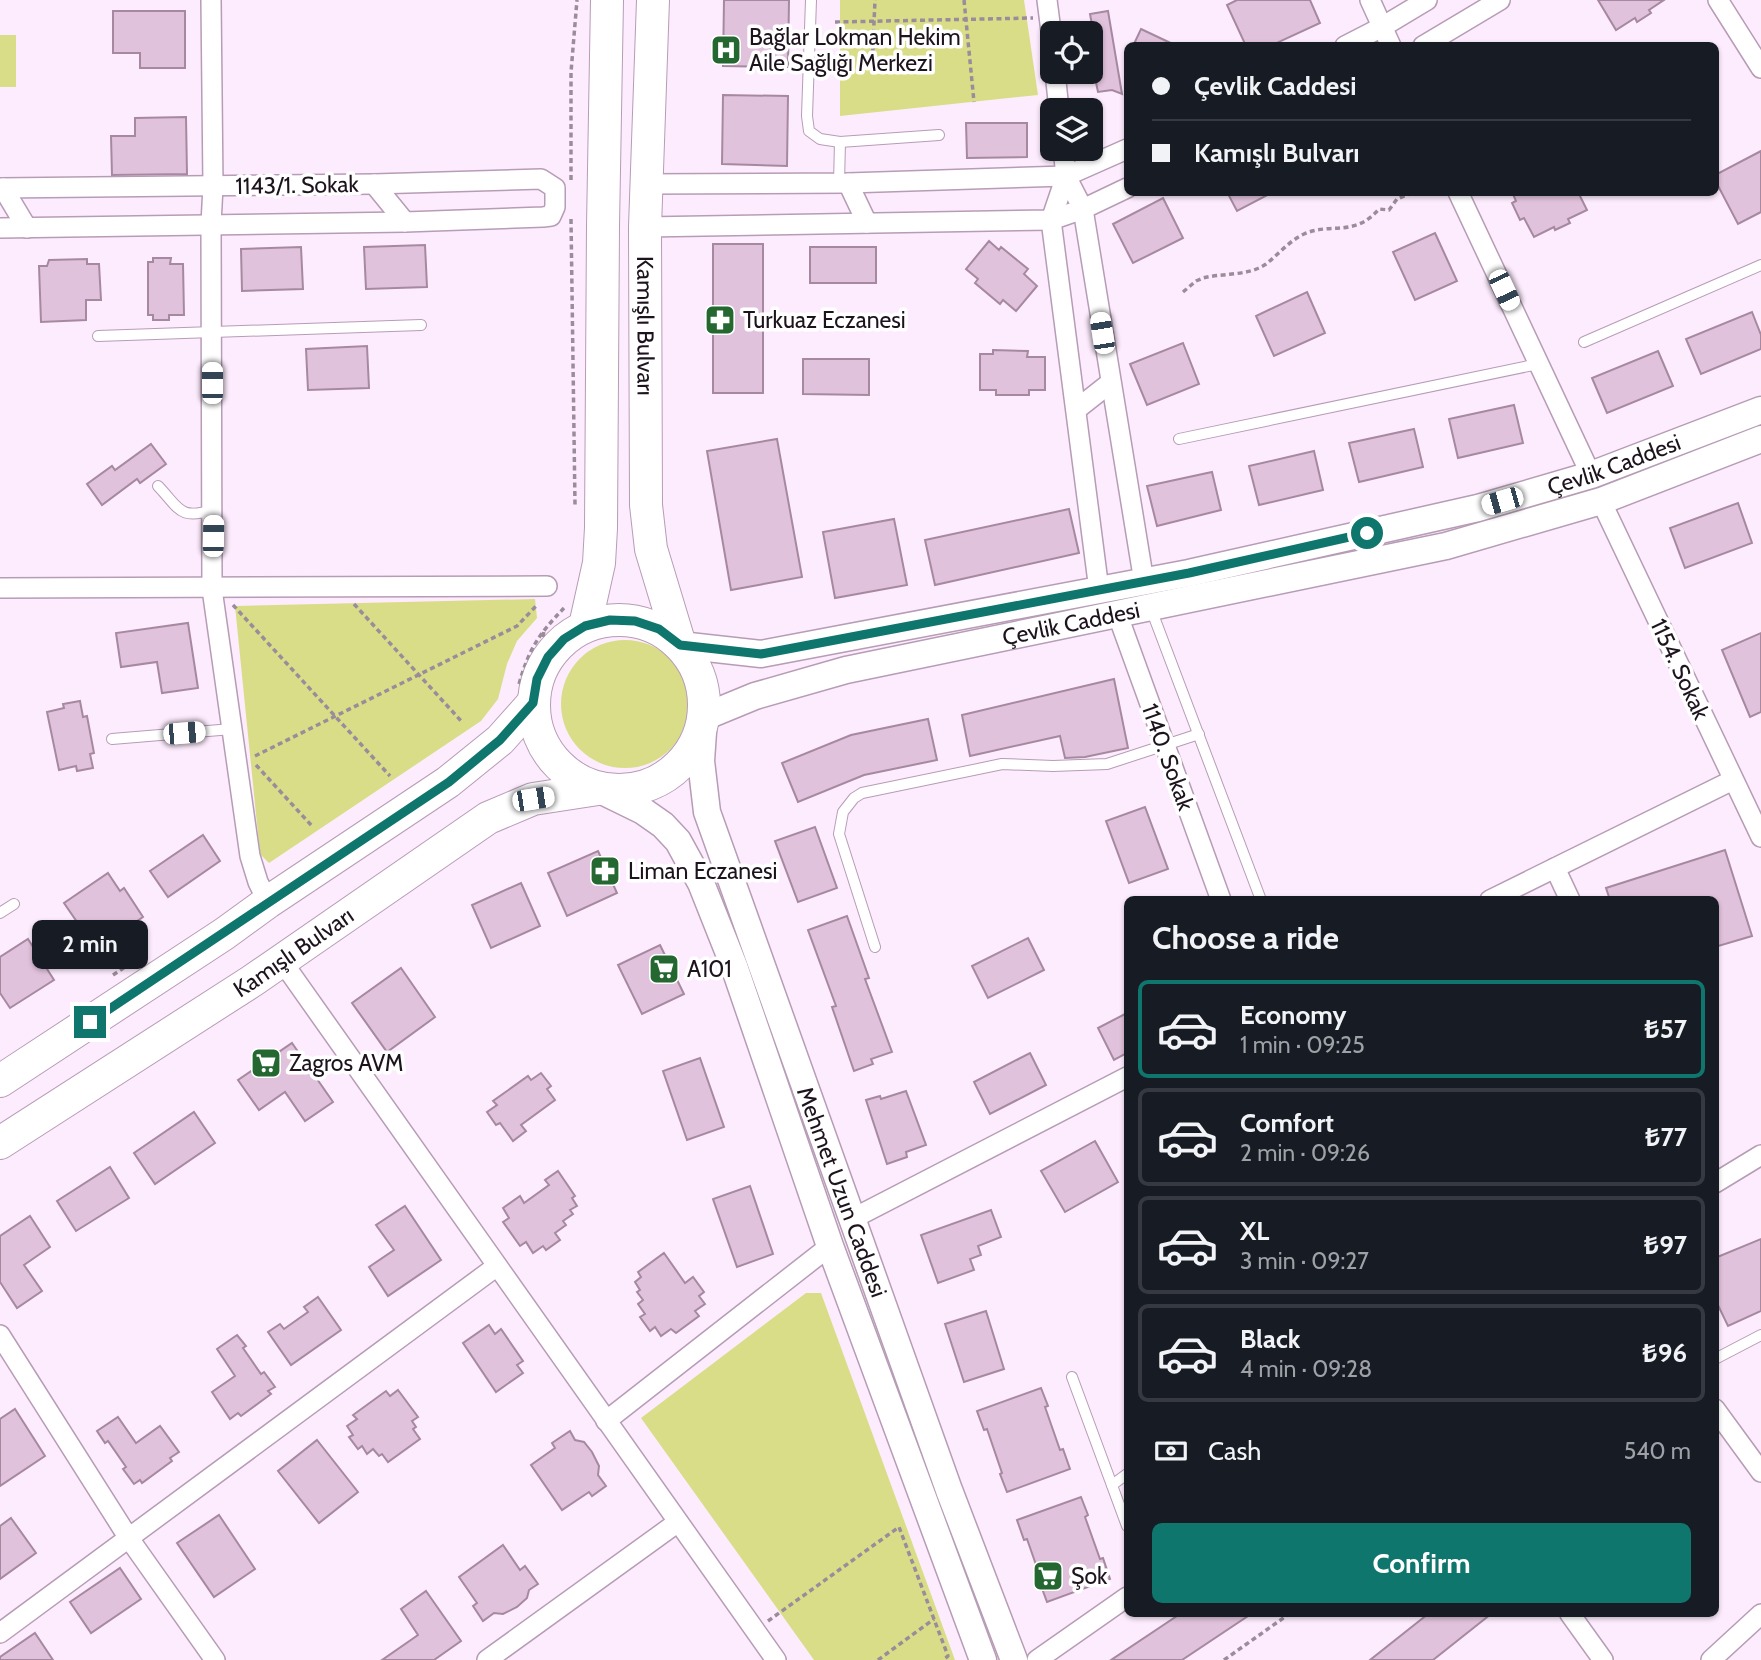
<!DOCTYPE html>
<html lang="en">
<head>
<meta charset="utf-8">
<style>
	:root { --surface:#171b24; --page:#242831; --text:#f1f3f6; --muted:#9ea1a6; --line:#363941; --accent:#0f766e }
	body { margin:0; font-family:Cabin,sans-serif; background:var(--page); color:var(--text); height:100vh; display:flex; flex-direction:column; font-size:26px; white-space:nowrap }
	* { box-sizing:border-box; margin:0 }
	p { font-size:23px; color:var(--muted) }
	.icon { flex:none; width:38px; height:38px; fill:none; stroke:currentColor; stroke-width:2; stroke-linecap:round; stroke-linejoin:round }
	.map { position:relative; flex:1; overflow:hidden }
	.drawer { position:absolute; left:1124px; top:896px; width:595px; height:721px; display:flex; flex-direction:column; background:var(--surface); border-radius:10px; box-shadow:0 2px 5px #0004 }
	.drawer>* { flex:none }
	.banner { position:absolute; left:1124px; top:42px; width:595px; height:154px; border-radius:10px; box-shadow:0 2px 5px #0004; display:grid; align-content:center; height:154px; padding:0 28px; background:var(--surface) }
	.controls { position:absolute; left:1040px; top:21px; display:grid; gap:14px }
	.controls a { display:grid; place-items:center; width:63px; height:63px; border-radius:10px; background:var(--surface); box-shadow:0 2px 5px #0004; font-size:35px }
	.end { position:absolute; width:32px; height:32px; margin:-16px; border:9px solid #0f766e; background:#fff; box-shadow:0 0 0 4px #fff }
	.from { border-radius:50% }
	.bubble { position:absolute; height:49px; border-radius:10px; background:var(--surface); box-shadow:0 2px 5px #0004; font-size:23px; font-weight:700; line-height:49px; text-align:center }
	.car { position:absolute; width:21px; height:42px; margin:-21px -10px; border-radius:9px; box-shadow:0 0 5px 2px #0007; background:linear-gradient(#fff 24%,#345 0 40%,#fff 0 76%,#345 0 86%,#fff 0) }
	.banner b { display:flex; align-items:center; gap:24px; height:66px; font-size:26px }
	.banner b+b { border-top:2px solid var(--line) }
	.banner i { width:18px; height:18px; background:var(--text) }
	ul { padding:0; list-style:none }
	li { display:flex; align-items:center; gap:21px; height:98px; margin:0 14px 10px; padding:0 14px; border:4px solid var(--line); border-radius:10px }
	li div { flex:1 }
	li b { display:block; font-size:26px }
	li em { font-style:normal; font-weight:700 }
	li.active { border-color:var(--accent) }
	li>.icon { width:63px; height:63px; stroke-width:1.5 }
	h2 { padding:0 28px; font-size:32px; line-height:84px }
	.pay { display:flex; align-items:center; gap:18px; height:77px; padding:0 28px; font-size:26px }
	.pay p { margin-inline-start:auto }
	.action { display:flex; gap:14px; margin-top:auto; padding:14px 28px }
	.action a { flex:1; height:80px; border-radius:10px; background:var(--accent); color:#fff; font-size:28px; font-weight:700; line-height:80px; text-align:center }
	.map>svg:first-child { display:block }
	.green { fill:#dadd88 }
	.building { fill:#e1c2dc; stroke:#a689a1; stroke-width:2 }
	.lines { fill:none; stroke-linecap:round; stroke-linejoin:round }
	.service-casing { stroke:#b79cb6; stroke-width:12 }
	.minor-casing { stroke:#b79cb6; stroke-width:22 }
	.secondary-casing { stroke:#b79cb6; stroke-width:29 }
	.trunk-casing { stroke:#b79cb6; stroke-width:34 }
	.path { stroke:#9a8c9a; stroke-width:3.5; stroke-dasharray:5 3.5; stroke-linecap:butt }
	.service { stroke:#fff; stroke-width:10 }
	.minor { stroke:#fff; stroke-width:19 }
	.secondary { stroke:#fff; stroke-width:26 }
	.trunk { stroke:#fff; stroke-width:32 }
	.route { stroke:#0f766e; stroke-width:9 }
	.labels { text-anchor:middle; stroke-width:7; stroke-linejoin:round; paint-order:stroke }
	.poi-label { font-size:23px; fill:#1d131d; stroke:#fff; text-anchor:start }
	.street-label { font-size:23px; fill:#1d131d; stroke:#fff }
</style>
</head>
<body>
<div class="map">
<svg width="1761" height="1660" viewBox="0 0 1761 1660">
	<rect width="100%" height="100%" fill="#fdecfd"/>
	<g class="green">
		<path d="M840,0h184l14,95 -198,21z"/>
		<rect x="0" y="35" width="16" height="52"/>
		<path d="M535,599l2,19 -20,23 -10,23 -9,35 -17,22 -212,142 -9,-9 -25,-248z"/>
		<circle cx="625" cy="704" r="64"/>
		<path d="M806,1293h15l134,367h-141l-173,-242z"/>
	</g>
	<g class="building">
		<path d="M724,0h65l-1,67 -65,-1z"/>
		<path d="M1237,0h73l10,23 -50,23h-24l-19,-41z"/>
		<path d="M1598,0h66l-15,10 2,3 -14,9 -2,-4 -19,12z"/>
		<path d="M113,11h72v57h-45v-15h-27z"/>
		<path d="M1108,11l14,83 -10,-4 -14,2 -3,-14 3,-1 -4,-24 3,-1 -7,-38z"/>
		<path d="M1141,29l36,17h-44z"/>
		<path d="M723,95l65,1 -1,70 -65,-2z"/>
		<path d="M186,117l1,57 -75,1 -1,-39h24v-18z"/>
		<path d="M966,123h61v34l-60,1z"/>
		<path d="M1761,151v61l-23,12 -23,-44v-5z"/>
		<path d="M1227,192h46l-36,19z"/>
		<path d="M1512,192h66l9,18 -19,9 2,4 -15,7 -1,-3 -20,10 -10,-19 -4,2 -8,-17 4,-2z"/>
		<path d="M1163,198l20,40 -50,25 -20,-39z"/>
		<path d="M1435,233l22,48 -42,19 -22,-48z"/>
		<path d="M989,241l10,9 2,-3 27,22 -4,5 13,12 -21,25 -13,-11 -3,4 -25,-21 3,-4 -12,-10z"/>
		<rect x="713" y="244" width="50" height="149"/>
		<path d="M425,245l2,42 -61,2 -2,-42z"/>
		<path d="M301,247l2,42 -61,2 -1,-42z"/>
		<rect x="810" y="247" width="66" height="36"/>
		<path d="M153,258h18l-1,6h13l1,51h-15v5h-16v-5h-5v-53h5z"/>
		<path d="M87,259v5h12l2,36h-15v20l-45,2 -2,-56h8l2,-6z"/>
		<path d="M1307,292l18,41 -51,23 -18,-40z"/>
		<path d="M1752,312l9,23v14l-60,25 -15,-35z"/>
		<path d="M1183,343l16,41 -52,21 -17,-41z"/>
		<path d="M367,346l2,42 -61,2 -2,-41z"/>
		<path d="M993,350l35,1 -1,6h18v33h-16v5h-33v-5h-16v-36h13z"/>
		<path d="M1658,351l15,35 -66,27 -15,-35z"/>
		<path d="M803,359h66v36l-66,-1z"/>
		<path d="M1514,405l9,38 -65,15 -9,-39z"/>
		<path d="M1414,429l9,38 -64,15 -10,-39z"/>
		<path d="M777,439l25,138 -71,13 -24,-139z"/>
		<path d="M151,444l15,20 -26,19 -3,-4 -35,26 -15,-21 25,-18 3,4z"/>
		<path d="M1314,451l9,39 -64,15 -10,-39z"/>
		<path d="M1212,472l9,38 -64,16 -10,-40z"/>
		<path d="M1738,503l14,40 -67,25 -15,-40z"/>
		<path d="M1069,509l10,44 -144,32 -10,-45z"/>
		<path d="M894,519l13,66 -72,13 -12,-66z"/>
		<path d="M188,623l10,65 -36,5 -5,-31 -36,5 -5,-34z"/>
		<path d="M1761,633v79l-11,5 -28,-67z"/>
		<path d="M1114,679l14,69 -43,9 -20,1 -5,-22 -90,20 -8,-41z"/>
		<path d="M80,701l3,16 4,-1 7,37 -4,1 3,14 -16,3 -1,-5 -17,4 -12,-58 17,-4 -1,-4z"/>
		<path d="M928,719l9,41 -73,15 -66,27 -16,-39 69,-28z"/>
		<path d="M1145,807l23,62 -39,14 -23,-62z"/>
		<path d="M815,827l22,61 -39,14 -23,-61z"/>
		<path d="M203,835l17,26 -52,36 -18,-26z"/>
		<path d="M1725,850l27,86 -37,11v-47h-105l-4,-12z"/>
		<path d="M598,851l19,42 -50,23 -19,-43z"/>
		<path d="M108,873l12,18 4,-3 19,29 -52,35 -19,-27 5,-3 -13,-19z"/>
		<path d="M521,883l19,43 -49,22 -19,-43z"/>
		<path d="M847,916l22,62 -4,1 27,73 -21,7 2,5 -19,7 -22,-64 4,-1 -28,-76z"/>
		<path d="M1028,938l16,32 -56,28 -16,-32z"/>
		<path d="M28,939l26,41 -44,28 -10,-15v-36z"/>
		<path d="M660,945l24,49 -42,20 -24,-49z"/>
		<path d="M401,968l34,49 -48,35 -35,-49z"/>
		<path d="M1127,1013v40l-13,7 -16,-32z"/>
		<path d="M292,1043l41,59 -28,19 -20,-29 -26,18 -21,-30z"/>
		<path d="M1030,1053l16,32 -56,29 -16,-32z"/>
		<path d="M700,1058l24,69 -37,13 -24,-69z"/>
		<path d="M541,1073l10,13 -4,3 8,11 -34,25 5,6 -13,10 -13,-18 -4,2 -9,-13 10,-7 -4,-4 35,-25 3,4z"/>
		<path d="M906,1091l20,54 -20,7 1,5 -20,7 -21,-64 14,-4 1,3z"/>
		<path d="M194,1112l21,31 -60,41 -21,-31z"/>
		<path d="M1095,1141l23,41 -53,30 -24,-41z"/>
		<path d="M110,1167l19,31 -53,33 -19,-30z"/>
		<path d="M558,1171l17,25 -3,2 5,8 -7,4 3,4 -10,7 3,4 -11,8 5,7 -14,10 -3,-4 -10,7 -7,-11 -6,4 -17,-24 6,-4 -6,-10 17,-12 4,7 25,-18 -4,-5z"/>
		<path d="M750,1186l23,68 -36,13 -24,-68z"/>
		<path d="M405,1206l36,54 -53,36 -19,-29 25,-17 -18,-25z"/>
		<path d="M991,1210l10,27 -23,9 3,9 -11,4 4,11 -36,13 -17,-48z"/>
		<path d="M30,1216l20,31 -26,18 18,26 -25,17 -17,-26v-46z"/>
		<path d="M1761,1239v72l-33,15 -13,-27v-41z"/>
		<path d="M664,1253l21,30 8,-6 11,15 -5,4 6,8 -10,7 4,5 -23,17 -5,-4 -10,7 -6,-9 -5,4 -10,-14 5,-3 -7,-10 5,-4 -6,-8 3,-2 -5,-8 6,-5 -3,-5z"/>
		<path d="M318,1297l23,33 -50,35 -23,-33 12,-8 4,5 24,-17 -4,-5z"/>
		<path d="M986,1311l18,58 -40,13 -19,-58z"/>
		<path d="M489,1325l6,9 6,-5 22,32 -6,4 6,8 -27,19 -33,-49z"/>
		<path d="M237,1335l9,11 -3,2 18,26 3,-2 11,15 -7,4 3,3 -30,22 -3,-3 -8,6 -18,-27 23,-16 -18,-27z"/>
		<path d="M1041,1388l7,18 -3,1 15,43 3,-1 7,20 -63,23 -7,-18 2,-1 -15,-44 -3,1 -7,-19z"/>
		<path d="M398,1390l20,27 -6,4 4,6 -3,2 7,10 -32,23 -6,-8 -3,2 -6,-7 -6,5 -5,-8 -4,3 -9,-12 4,-2 -6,-9 10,-7 -4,-4 33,-24 4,5z"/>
		<path d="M15,1409l30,47 -45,30v-67z"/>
		<path d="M118,1417l18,26 24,-17 19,26 -9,6 2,3 -30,22 -2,-3 -6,4 -11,-15 3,-2 -18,-26 -3,2 -8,-12z"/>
		<path d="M570,1431l5,9 9,2 8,10 7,14 -1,9 8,11 -14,10 -3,-4 -27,18 -31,-45 24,-17 -3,-5z"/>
		<path d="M317,1440l41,52 -39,31 -41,-52z"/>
		<path d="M1081,1497l7,18 -3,2 15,42 3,-1 7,21 -63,23 -7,-19 2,-1 -15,-43 -3,1 -7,-20z"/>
		<path d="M219,1515l36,54 -41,28 -37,-54z"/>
		<path d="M11,1518l25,35 -36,26v-53z"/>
		<path d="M503,1545l17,25 5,-4 13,18 -9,6 -2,8 -10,9 -14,7 -9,-1 -11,8 -10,-15 4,-3 -18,-26z"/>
		<path d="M120,1568l21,31 -50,34 -21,-31z"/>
		<path d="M426,1591l35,50 -27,19h-52l36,-25 -17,-26z"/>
		<path d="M1180,1614h71l-69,46h-71z"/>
		<path d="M1428,1614h63l-58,46h-63z"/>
		<path d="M35,1633l18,27h-53v-3z"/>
	</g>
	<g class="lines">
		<g class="service-casing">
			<g id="service">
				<path d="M811,0l-4,116 2,15 11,8 20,3 99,-7"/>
				<path d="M839,183l1,-41"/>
				<path d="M98,336l323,-11"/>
				<path d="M1584,342l177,-77"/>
				<path d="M1179,439l359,-75"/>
				<path d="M158,486c22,23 21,34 55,24"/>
				<path d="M1151,609l110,291"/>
				<path d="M112,739l120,-10"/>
				<path d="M0,913l14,-9"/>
				<path d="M875,947l-36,-113 4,-22 11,-14 8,-5 140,-29 51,2 54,-2 92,-30"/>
				<path d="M1715,1359l46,-24"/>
				<path d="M1072,1377l55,149"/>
				<path d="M1112,1485l15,-11"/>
			</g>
		</g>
		<g class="minor-casing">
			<g id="minor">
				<path d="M211,0l2,186 -2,38 1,365 38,267 8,26 10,20"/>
				<path d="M1047,0l5,39"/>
				<path d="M1370,0l21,46"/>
				<path d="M1718,0l43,68"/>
				<path d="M1345,46l37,-19 45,-27"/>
				<path d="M1423,46l77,-46"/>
				<path d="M1055,72l4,38"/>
				<path d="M1063,149l3,27 17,33 61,373"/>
				<path d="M1066,176l-15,44 48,370"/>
				<path d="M848,183l19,40"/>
				<path d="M374,184l31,38"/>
				<path d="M647,184l201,-1 218,-7 61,-27"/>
				<path d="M0,188l374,-4 167,-5 14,9v19l-4,9 -8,1 -138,5 -405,6"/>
				<path d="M3,188l24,40"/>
				<path d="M1458,192l133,283"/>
				<path d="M645,227l406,-7 32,-11 44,-21"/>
				<path d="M1077,409l33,-26"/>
				<path d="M1601,501l160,336"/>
				<path d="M0,588l547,-2"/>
				<path d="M1117,613l104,287"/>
				<path d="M1555,868l15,32"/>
				<path d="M1490,900l243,-120"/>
				<path d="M280,962l11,12 485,686"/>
				<path d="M1715,1183l46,-28"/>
				<path d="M852,1219l275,-142"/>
				<path d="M0,1335l128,202 87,123"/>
				<path d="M1715,1409l46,63"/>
				<path d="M606,1421l224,-175"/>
				<path d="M1570,1614l33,46"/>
				<path d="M0,1633l497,-367"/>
				<path d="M487,1660l191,-138"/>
				<path d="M1037,1660l90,-63"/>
				<path d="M1711,1660l50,-46"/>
			</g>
		</g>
		<g class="secondary-casing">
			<g id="secondary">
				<path id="s1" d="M680,645l81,9 428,-81 289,-65 113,-33 170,-65"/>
				<path d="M598,789l45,22 20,14 15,16 23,42 33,83 96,280 153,414"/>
				<path id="s2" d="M1014,1660l-65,-170 -242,-678 -6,-51 3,-44 51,-21 91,-26 600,-124 155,-45 160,-62"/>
			</g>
		</g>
		<g class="trunk-casing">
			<g id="trunk">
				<path id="s3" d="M653,0l-8,227 1,278 5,44 29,96"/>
				<circle cx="619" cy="705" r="85"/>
				<path d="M585,626l14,-63 2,-35 2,-302 4,-226"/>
				<path d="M0,1081l224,-147 44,-32 180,-120 52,-42 33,-37"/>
				<path id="s4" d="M0,1143l252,-162 236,-163 45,-19 65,-10"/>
			</g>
		</g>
		<g class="path">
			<path d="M964,0l10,102"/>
			<path d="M835,22l198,-4"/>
			<path d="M872,68l3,-68"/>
			<path d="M571,180v-108l6,-72"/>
			<path d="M571,219l4,286"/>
			<path d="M1183,292l13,-11 7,-3c20,-5 46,-2 63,-14 13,-10 23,-23 38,-30 26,-12 50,4 75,-25l10,1 8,-11 17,-7"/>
			<path d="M354,604l109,119"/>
			<path d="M233,605l157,171"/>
			<path d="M537,679l7,-49"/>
			<path d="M519,684c10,-35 19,-49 45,-76"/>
			<path d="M255,756l262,-130 20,-21"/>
			<path d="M256,765l56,61"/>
			<path d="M113,975l20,-13"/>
			<path d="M768,1621l131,-94 49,129 -5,4"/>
			<path d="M878,1660l56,-41"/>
			<path d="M1224,1660l65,-46"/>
		</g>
		<use href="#service" class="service"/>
		<use href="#minor" class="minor"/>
		<use href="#secondary" class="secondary"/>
		<use href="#trunk" class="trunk"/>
	</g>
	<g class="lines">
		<path class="route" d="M90,1022l359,-240 51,-42 33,-37 4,-24 11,-22 16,-18 21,-13 25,-6 25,1 24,8 21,16 81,9 428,-81 178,-40"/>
	</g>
	<defs>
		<g id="hospital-square" transform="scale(1.575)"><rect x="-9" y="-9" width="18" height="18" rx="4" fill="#256731" stroke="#fff"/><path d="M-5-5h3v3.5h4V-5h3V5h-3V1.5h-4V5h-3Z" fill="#fff"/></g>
		<g id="pharmacy-square" transform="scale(1.575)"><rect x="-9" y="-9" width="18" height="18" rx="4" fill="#256731" stroke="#fff"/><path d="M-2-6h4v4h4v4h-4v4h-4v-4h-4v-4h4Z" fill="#fff"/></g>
		<g id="supermarket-square" transform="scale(1.575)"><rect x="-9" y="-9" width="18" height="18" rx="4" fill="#256731" stroke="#fff"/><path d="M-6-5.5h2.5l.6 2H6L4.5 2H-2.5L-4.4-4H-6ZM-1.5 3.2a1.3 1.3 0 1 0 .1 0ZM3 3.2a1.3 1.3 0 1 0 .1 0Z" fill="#fff"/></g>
	</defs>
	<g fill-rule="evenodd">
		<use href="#hospital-square" x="726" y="50"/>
		<use href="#pharmacy-square" x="720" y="320"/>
		<use href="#pharmacy-square" x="605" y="871"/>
		<use href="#supermarket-square" x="664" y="969"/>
		<use href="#supermarket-square" x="266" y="1063"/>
		<use href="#supermarket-square" x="1048" y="1576"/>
	</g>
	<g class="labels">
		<g class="poi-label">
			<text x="749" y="45">Bağlar Lokman Hekim<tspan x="749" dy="26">Aile Sağlığı Merkezi</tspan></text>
			<text x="743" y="328">Turkuaz Eczanesi</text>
			<text x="628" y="879">Liman Eczanesi</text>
			<text x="687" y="977">A101</text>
			<text x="289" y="1071">Zagros AVM</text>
			<text x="1071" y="1584">Şok</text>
		</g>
		<g class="street-label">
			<text transform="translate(297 185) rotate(-1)" y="8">1143/1. Sokak</text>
			<text dy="8" stroke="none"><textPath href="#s3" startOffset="326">Kamışlı Bulvarı</textPath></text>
			<text dy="8" stroke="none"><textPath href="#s1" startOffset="956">Çevlik Caddesi</textPath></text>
			<text dy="8" stroke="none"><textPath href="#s2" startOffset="1377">Çevlik Caddesi</textPath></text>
			<text transform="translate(1680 669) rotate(65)" y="8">1154. Sokak</text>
			<text transform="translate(1168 757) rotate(70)" y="8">1140. Sokak</text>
			<text dy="8" stroke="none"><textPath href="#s4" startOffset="350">Kamışlı Bulvarı</textPath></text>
			<text transform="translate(842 1192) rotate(70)" y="8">Mehmet Uzun Caddesi</text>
		</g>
	</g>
</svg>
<div class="controls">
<a><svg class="icon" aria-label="locate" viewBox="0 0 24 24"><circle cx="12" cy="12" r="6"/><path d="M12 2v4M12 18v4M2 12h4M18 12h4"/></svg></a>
<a><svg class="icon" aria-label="layers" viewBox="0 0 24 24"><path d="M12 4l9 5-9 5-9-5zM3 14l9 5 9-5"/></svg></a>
</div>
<i class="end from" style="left:1367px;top:533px"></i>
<i class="end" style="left:90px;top:1022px"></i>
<div class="bubble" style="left:32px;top:920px;width:116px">2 min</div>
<i class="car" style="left:1504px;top:290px;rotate:155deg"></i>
<i class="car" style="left:1102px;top:333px;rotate:351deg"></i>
<i class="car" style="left:212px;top:383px;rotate:0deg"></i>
<i class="car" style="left:1502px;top:501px;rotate:254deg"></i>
<i class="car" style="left:213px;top:536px;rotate:1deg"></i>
<i class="car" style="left:184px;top:733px;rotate:85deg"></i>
<i class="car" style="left:533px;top:799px;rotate:81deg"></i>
<div class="banner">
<b><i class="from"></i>Çevlik Caddesi</b>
<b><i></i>Kamışlı Bulvarı</b>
</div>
<section class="drawer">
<h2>Choose a ride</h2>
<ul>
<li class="active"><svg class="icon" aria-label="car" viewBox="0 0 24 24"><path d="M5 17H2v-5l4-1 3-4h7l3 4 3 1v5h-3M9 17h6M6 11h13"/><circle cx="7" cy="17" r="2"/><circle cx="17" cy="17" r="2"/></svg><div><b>Economy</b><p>1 min · 09:25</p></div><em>₺57</em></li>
<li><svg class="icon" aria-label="car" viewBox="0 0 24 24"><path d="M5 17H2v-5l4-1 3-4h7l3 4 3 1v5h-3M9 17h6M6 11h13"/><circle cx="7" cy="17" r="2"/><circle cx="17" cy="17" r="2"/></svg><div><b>Comfort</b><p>2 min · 09:26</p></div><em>₺77</em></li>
<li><svg class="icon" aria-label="car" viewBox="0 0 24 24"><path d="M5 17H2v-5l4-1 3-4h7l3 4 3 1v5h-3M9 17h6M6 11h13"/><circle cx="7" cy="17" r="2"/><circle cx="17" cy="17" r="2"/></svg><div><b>XL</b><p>3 min · 09:27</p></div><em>₺97</em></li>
<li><svg class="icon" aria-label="car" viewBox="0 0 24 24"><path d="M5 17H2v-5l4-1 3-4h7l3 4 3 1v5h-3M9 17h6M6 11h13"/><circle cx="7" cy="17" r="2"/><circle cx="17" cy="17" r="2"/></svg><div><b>Black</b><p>4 min · 09:28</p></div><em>₺96</em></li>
</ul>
<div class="pay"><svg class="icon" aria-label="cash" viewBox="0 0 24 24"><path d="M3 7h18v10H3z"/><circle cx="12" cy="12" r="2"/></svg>Cash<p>540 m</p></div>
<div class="action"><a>Confirm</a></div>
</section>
</div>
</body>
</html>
